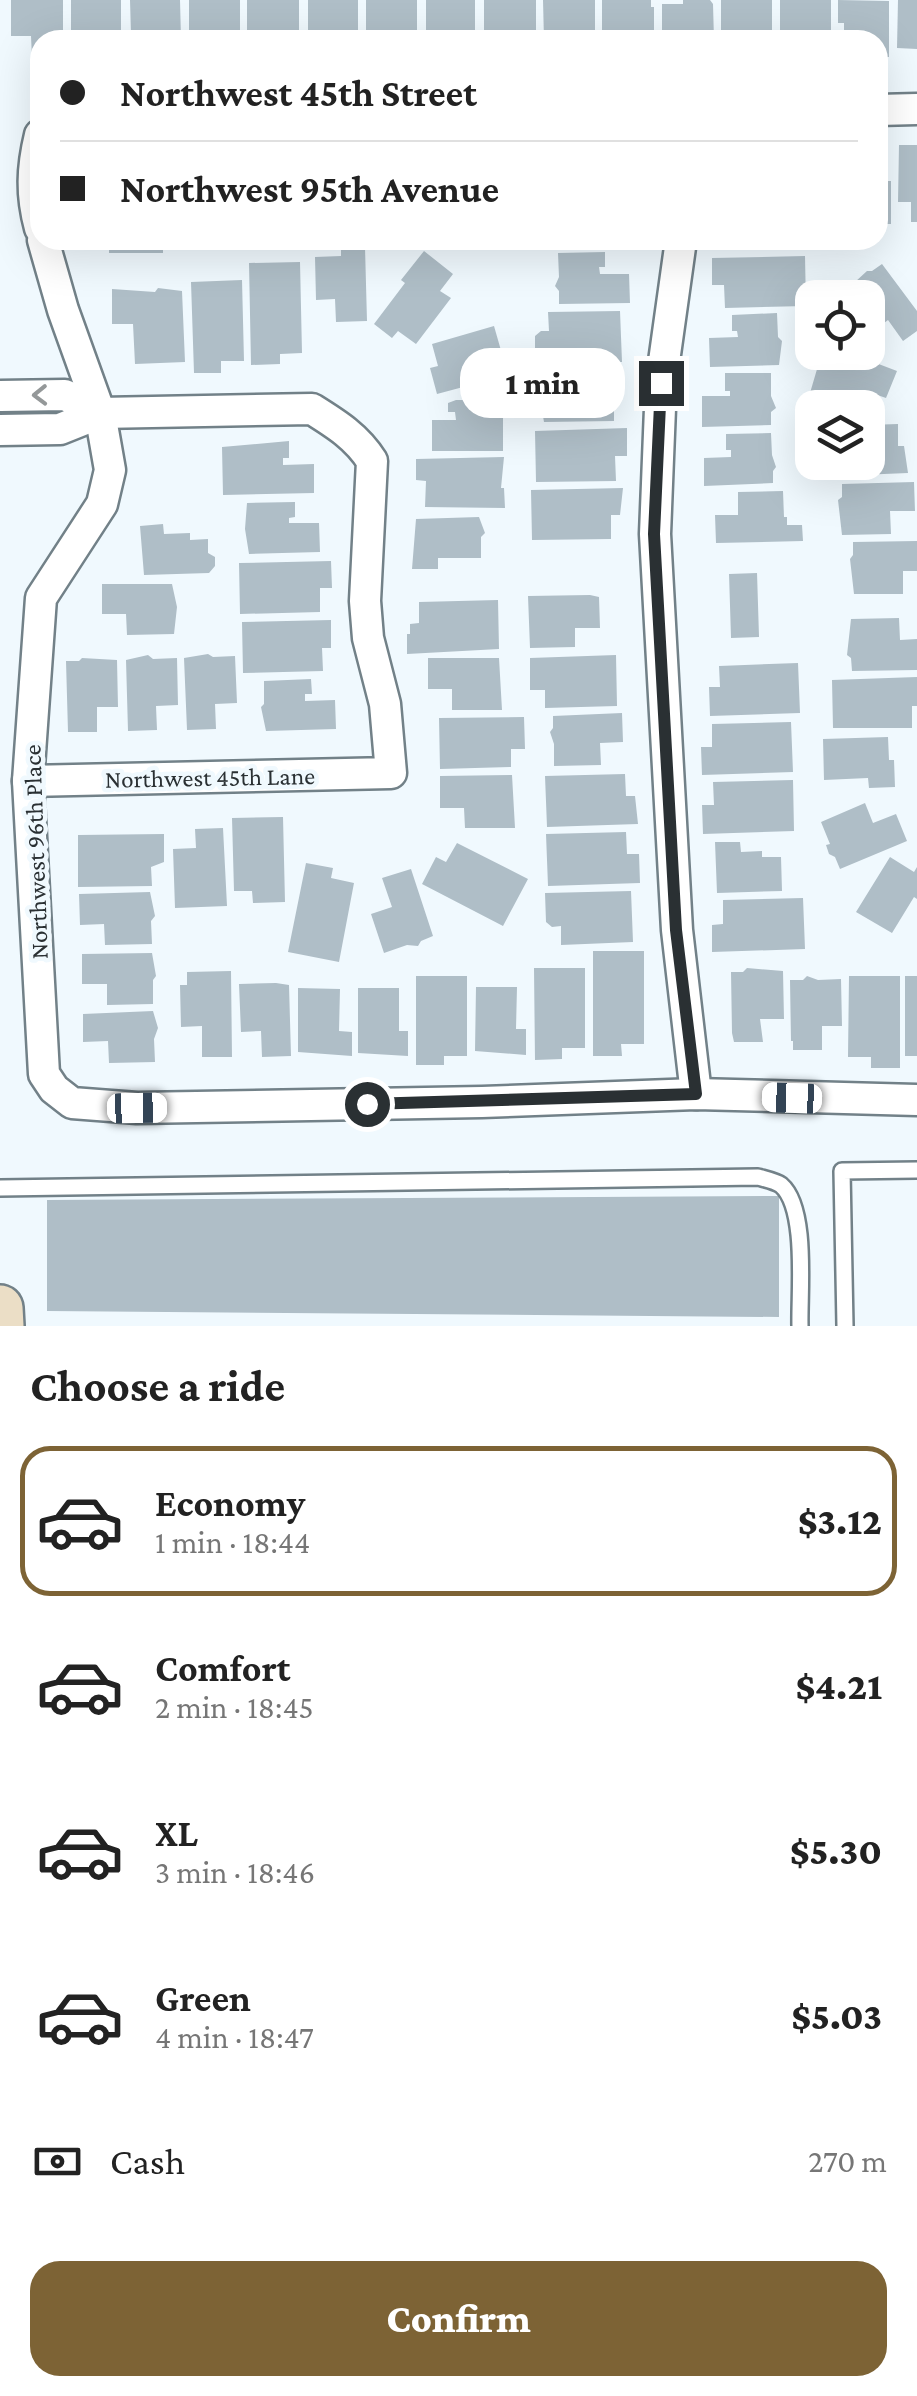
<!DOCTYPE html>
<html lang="en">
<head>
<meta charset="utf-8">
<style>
	:root { --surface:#fff; --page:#f6f6f6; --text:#222; --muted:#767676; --line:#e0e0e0; --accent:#7d6335 }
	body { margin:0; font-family:"Crimson Pro",serif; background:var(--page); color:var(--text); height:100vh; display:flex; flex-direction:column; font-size:38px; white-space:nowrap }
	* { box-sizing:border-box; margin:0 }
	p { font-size:32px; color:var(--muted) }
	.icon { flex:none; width:55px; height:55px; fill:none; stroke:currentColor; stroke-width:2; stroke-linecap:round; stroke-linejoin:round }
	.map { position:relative; height:1326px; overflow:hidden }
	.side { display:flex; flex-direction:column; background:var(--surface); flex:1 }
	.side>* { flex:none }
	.top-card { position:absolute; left:30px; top:30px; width:858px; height:220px; border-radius:30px; box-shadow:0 10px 40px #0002; display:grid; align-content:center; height:220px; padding:0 30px; background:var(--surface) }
	.fabs { position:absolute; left:795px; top:280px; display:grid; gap:20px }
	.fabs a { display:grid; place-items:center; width:90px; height:90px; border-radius:20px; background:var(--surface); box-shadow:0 10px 40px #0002; font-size:50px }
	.end { position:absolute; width:45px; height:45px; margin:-22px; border:12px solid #2a3033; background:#fff; box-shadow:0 0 0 5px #fff }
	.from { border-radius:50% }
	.bubble { position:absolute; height:70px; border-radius:30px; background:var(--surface); box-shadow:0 10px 40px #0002; font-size:32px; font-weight:800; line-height:70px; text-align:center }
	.car { position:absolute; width:30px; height:60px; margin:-30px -15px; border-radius:12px; box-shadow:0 0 8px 2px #0007; background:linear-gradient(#fff 24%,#345 0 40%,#fff 0 76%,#345 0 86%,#fff 0) }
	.top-card b { display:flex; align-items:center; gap:35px; height:95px; font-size:38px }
	.top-card b+b { border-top:2px solid var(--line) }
	.top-card i { width:25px; height:25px; background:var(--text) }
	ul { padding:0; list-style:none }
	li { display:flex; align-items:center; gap:30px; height:150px; margin:0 20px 15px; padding:0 10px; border:5px solid transparent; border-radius:30px }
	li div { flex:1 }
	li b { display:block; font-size:38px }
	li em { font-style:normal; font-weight:800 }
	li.active { border-color:var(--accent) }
	li>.icon { width:90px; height:90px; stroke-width:1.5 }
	h2 { padding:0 30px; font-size:45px; line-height:120px }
	.pay { display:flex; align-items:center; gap:25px; height:110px; padding:0 30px; font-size:38px }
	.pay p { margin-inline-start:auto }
	.primary-button { display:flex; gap:20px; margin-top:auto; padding:20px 30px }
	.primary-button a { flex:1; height:115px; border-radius:30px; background:var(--accent); color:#fff; font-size:40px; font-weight:800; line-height:115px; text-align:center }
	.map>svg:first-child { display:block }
	.building { fill:#afbec7 }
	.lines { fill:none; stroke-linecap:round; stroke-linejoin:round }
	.lane-casing { stroke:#728188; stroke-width:20 }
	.street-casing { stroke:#728188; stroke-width:35 }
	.secondary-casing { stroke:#728188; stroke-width:50 }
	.lane { stroke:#fff; stroke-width:15 }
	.street { stroke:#fff; stroke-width:30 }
	.secondary { stroke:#ebdec6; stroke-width:45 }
	.oneway { stroke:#949899 }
	.route { stroke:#2a3033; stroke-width:12 }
	.labels { text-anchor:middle; stroke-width:9; stroke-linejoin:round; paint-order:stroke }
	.street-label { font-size:25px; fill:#2a3033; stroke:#f0f9fe }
</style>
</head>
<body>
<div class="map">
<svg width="917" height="1326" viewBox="0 0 917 1326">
	<rect width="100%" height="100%" fill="#f0f9fe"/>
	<g class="building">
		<path d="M11,0h52v40h-23v18h-8l-1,-22h-20z"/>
		<rect x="71" y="0" width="50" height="40"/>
		<path d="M130,0h50l1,40h-38v-6h-12z"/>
		<path d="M189,0h51v40h-32v-5h-19z"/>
		<rect x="247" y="0" width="52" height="40"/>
		<path d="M308,0h50v40h-32v-5h-18z"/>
		<path d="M366,0h51v40h-32v-5h-19z"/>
		<path d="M426,0h49v40h-36v-8h-13z"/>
		<path d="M484,0h52v40l-52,-2z"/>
		<path d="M543,0h52v40h-51z"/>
		<path d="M602,0h49v7h3v33h-52z"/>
		<path d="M683,0h27l3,4 1,36h-52v-36h21z"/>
		<rect x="721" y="0" width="51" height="40"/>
		<path d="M780,0h51v40h-32v-6h-19z"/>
		<path d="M838,0l51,1v56h-11v-17h-34v-17h-6z"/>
		<path d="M898,0h19v49l-20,-1z"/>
		<path d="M878,136h7v45h6v43h-13z"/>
		<path d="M899,145h18v77h-6v-20h-13z"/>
		<rect x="109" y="240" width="54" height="13"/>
		<path d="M341,247h24l2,74 -31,1 -1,-23 -19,1 -1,-43 26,-1z"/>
		<path d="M424,251l29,23 -13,17 11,7 -35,46 -18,-13 -6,7 -18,-14 31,-41 -4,-3z"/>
		<path d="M605,252v15h-6l1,7h29l1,29 -71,1v-13l-4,-5 4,-9 -1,-24z"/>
		<path d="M805,256l1,50 -81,2 -1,-23h-12v-27z"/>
		<path d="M300,262l2,91 -22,1v10l-29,1 -2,-102z"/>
		<path d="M882,264l35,47v20l-14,10 -15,-21 -17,13 -3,-5v-30h-24l-2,-4 25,-23h5z"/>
		<path d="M242,280l2,81h-23v12h-27l-3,-91z"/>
		<path d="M158,288l24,3 3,71 -50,2 -2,-40h-21v-35l43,3z"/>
		<path d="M620,311l2,51 -80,-1v3l-7,1v-29l6,-5h8l-1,-19z"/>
		<path d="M777,313l1,24 4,4 -3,24 -69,2 -1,-29 29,-1 -1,-6h-5v-16z"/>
		<path d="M494,326l14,49 -71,19 -7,-26 8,-2 -6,-22z"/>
		<path d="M826,352h21l50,19 -11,27 -23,-8 -5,18h-9l-39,-15 10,-34z"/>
		<path d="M590,370v15l-6,1 1,6h29v29l-70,1 -4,-23 4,-4 -1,-24z"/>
		<path d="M725,373h46v23l5,12 -5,4v13l-69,2v-31h28v-5h-5z"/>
		<path d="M456,400h37v15h10v36h-71v-31h24l-1,-8h-7v-9z"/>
		<path d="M898,424v22h6l4,27 -97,4v-15h57v-37z"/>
		<path d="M627,428v28h-12l1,25 -80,1 -1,-51z"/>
		<path d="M771,433l1,22 4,12 -3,4v12l-69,3v-28l27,-1v-7h-5v-16z"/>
		<path d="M289,441v17h-6v7l31,-1v29l-91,2 -1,-48z"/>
		<path d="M504,457l-3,31h3l1,20 -80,-1 1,-26 -10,-1v-21z"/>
		<path d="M914,482l1,29h-25l1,23 -49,1 -4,-35 4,-3v-13z"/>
		<path d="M623,488l-3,27h-9v24l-79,1 -1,-50z"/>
		<path d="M783,491l1,26h3v8h15l1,16 -87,2 -1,-28h23v-23z"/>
		<path d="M295,502v15l-6,1v5h30l1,29 -71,2 -4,-25 2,-26z"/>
		<path d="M479,517l6,16 -4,4v21h-43v11h-26l4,-50z"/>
		<path d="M163,524l1,10 26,-1v7l18,-1v14l7,4v9l-6,7 -65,2 -4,-49z"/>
		<path d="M917,541v30h-14v23h-49l-4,-35 3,-4v-13z"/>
		<path d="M331,561l1,27h-12v24l-80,2 -1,-51z"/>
		<path d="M757,573l2,64 -28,1 -2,-64z"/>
		<path d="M102,584h70l5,23 -3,27 -47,1 -1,-21h-24z"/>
		<path d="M590,595l9,2 1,31h-25v19l-45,1 -2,-52z"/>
		<path d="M498,600l1,49 -92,5v-20h3v-10l9,-1v-21z"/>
		<path d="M899,618l1,22 17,-1v31l-65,1 -1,-13 -4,-3 4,-36z"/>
		<path d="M331,620v28h-9l1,23 -80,2 -1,-51z"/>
		<path d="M208,654l5,3 22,-1 2,47 -22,1 1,25 -29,1 -3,-72z"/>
		<path d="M148,655l5,4 24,-1 1,47 -22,1 1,24 -29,1 -2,-71z"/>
		<path d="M616,655l1,51 -72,2v-18h-15v-32z"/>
		<path d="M82,658l35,2 1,47h-21v25h-29l-2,-71h13z"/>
		<path d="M428,658h71l3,52h-50v-21h-24z"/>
		<path d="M798,663l2,50 -90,3 -1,-29h11l-1,-21z"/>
		<path d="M917,677v29h-5v22h-79l-1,-48z"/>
		<path d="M311,679l1,15h-7v7l30,-1 1,29 -70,2 -5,-24 3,-3v-23z"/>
		<path d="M622,713l1,29 -23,1 1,22 -47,1v-22l-4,-12 3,-4v-12z"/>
		<path d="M524,717l1,32h-14v18l-71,2 -1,-51z"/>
		<path d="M791,722l2,50 -91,3 -1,-28h11v-23z"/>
		<path d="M888,737l1,23h5l1,27 -26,1 -1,-10 -44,2 -1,-41z"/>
		<path d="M625,774l1,22h9l3,28 -91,3 -2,-51z"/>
		<path d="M512,775l3,53h-50l-1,-20h-24v-32z"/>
		<path d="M793,780l1,51 -91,3 -1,-29h12l-1,-23z"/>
		<path d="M865,803l8,20 23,-9 11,27 -67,28 -5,-12 -6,-3 -3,-9 4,-1 -9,-22z"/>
		<path d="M283,817l2,85 -32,1 -1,-12h-18l-2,-73z"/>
		<path d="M223,828l4,78 -52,2 -2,-59 23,-1 -1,-19z"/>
		<path d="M626,832l1,22h12l1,29 -92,3 -2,-52z"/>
		<path d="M164,834v28l-13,5 1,19 -74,1v-52z"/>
		<path d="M715,842h25l1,10 21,-1v6h19l1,34 -65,2z"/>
		<path d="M457,843l71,36 -25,47 -81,-42 14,-27 10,5z"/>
		<path d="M890,857l24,15 3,-5v32l-3,-2 -22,36 -36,-21z"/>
		<path d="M306,863l27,5 -2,10 23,5 -15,79 -51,-10z"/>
		<path d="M411,869l22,67 -12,5 -3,5 -11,-1 -23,8 -13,-39 21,-7 -10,-29z"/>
		<path d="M631,891l2,51 -72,3v-19l-9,1 -6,-5 -1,-29z"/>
		<path d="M150,892l5,24 -4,5 1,23 -47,1 -1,-21 -24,1 -1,-31z"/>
		<path d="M803,898l2,51 -93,3v-27l11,-1v-24z"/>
		<path d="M593,951h51v93h-23l1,12h-29z"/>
		<path d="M152,953l4,23 -3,4v24l-46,1v-21h-25v-30z"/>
		<path d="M534,968h51v80h-23v11l-27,1z"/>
		<path d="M747,968l36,3 1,48h-24l3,23h-29l-2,-9 -1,-61h12z"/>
		<path d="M231,971l1,86h-30v-31l-21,1 -1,-42h7v-13z"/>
		<path d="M416,976h51v80h-23v9h-28z"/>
		<path d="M807,976l11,4 23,-1 1,47h-20v24h-29v-9h-2l-1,-61h13z"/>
		<path d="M849,976h51v92h-29v-11h-23z"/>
		<rect x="905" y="976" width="12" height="80"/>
		<path d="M276,983l13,2 2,71 -29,1 -1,-26 -20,1 -2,-48z"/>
		<path d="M476,987h41l-1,42h10v26l-51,-4z"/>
		<path d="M298,988l42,1 -1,42 13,1v24l-54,-4z"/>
		<path d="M358,988h41v43h9v25l-50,-3z"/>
		<path d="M153,1011l5,17 -4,11 1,23 -46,1 -1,-22 -25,1v-28z"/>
		<path d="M779,1196v121l-732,-6v-111z"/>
	</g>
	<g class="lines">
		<g class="lane-casing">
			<g id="lane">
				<path d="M0,1188l758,-11c7,2 17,4 23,8 27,23 18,108 19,141"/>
				<path d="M845,1326l-3,-155 75,-1"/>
			</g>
		</g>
		<g class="street-casing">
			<g id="street">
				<path d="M878,110l39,-1"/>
				<path d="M40,135c-8,33 -9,60 0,93"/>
				<path d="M43,240l20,70 37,103 10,57 -8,34 -61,94 -13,183 16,293 10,15 18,14 65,5 345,-6 214,-8 221,6"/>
				<path d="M681,240l-20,143 -6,151 22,396 19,164"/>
				<path d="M0,396l65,-1 35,18 -40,16 -60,1"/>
				<path d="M28,781l363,-8 -6,-69 -17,-66 -3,-37 7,-140c-15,-24 -36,-37 -60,-52l-212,4"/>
			</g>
		</g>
		<g class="secondary-casing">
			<path id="secondary" d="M0,1308l1,18"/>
		</g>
		<use href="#lane" class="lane"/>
		<use href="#street" class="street"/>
		<use href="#secondary" class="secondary"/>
	</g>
	<defs><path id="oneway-chevron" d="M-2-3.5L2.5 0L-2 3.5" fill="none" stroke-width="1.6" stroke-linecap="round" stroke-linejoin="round" transform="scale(2.5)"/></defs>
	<use class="oneway" href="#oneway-chevron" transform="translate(40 395) rotate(179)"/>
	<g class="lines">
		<path class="route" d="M367,1104l329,-10 -20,-164 -22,-396 7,-151"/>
	</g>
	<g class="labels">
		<g class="street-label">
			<text transform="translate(210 777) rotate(-1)" y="9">Northwest 45th Lane</text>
			<text transform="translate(35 852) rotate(-92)" y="9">Northwest 96th Place</text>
		</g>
	</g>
</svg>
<div class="fabs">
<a><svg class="icon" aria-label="locate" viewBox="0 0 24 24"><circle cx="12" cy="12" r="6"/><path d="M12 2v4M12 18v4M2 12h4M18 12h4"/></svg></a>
<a><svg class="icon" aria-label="layers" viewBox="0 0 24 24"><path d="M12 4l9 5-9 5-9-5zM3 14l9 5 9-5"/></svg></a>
</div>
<i class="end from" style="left:367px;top:1104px"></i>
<i class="end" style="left:661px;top:383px"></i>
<div class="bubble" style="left:460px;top:348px;width:165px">1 min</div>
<i class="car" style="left:792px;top:1098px;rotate:272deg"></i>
<i class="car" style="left:137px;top:1108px;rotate:89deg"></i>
<div class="top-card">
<b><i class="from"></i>Northwest 45th Street</b>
<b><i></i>Northwest 95th Avenue</b>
</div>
</div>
<section class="side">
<h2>Choose a ride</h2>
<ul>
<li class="active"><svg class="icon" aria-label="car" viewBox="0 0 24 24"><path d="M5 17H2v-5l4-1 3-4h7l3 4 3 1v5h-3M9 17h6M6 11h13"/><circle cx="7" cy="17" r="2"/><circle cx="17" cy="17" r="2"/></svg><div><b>Economy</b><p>1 min · 18:44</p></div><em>$3.12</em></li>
<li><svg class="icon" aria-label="car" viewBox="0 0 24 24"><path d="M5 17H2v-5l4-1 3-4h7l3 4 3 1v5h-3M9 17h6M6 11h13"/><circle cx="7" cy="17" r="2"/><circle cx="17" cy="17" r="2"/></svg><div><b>Comfort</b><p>2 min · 18:45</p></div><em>$4.21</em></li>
<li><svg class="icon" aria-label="car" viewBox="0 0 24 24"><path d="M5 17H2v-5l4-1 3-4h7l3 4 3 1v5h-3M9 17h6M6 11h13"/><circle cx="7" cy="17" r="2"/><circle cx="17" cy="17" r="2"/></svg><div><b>XL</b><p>3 min · 18:46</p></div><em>$5.30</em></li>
<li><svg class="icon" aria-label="car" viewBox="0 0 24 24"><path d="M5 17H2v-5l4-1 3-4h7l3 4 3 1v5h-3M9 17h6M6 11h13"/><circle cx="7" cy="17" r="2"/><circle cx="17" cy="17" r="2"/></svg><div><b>Green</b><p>4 min · 18:47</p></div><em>$5.03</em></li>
</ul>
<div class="pay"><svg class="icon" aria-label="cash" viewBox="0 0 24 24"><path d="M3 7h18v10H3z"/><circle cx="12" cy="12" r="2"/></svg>Cash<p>270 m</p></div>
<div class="primary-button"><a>Confirm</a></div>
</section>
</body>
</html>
